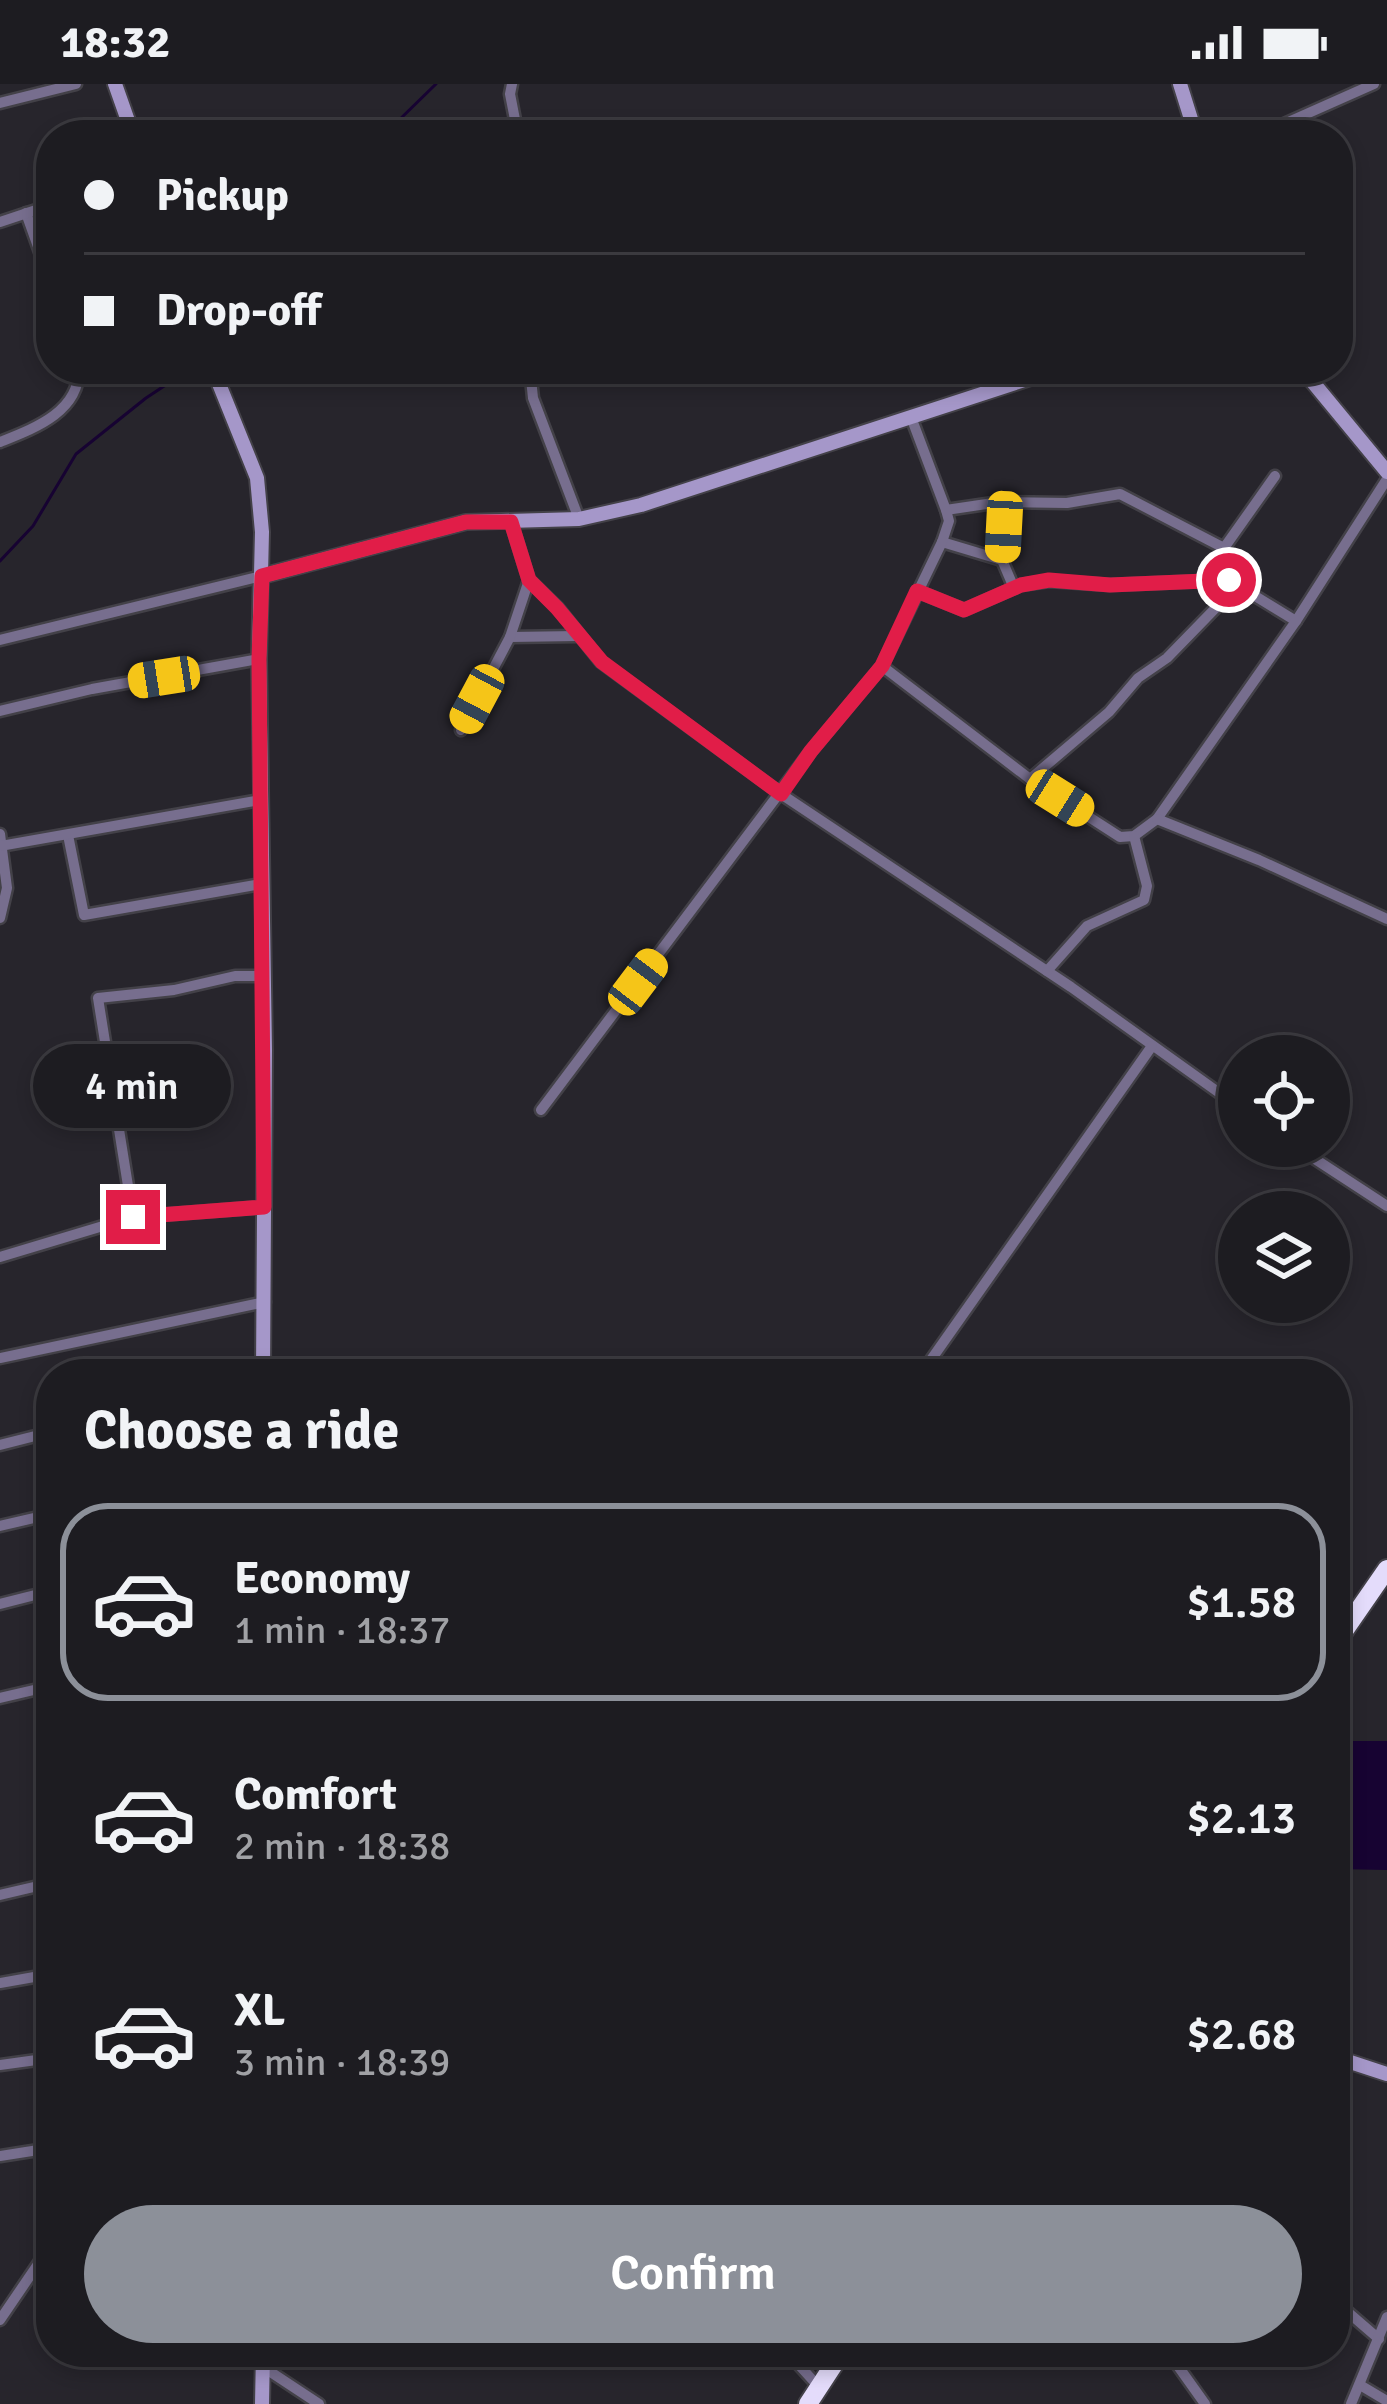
<!DOCTYPE html>
<html lang="en">
<head>
<meta charset="utf-8">
<style>
	:root { --surface:#1d1c21; --page:#25252a; --text:#f1f3f6; --muted:#a0a1a5; --line:#3b3a3f; --accent:#8c9099 }
	body { margin:0; font-family:Signika,sans-serif; background:var(--page); color:var(--text); height:100vh; display:flex; flex-direction:column; font-size:45px; white-space:nowrap }
	* { box-sizing:border-box; margin:0 }
	p { font-size:39px; color:var(--muted) }
	.icon { flex:none; width:66px; height:66px; fill:none; stroke:currentColor; stroke-width:2; stroke-linecap:round; stroke-linejoin:round }
	.map { position:relative; flex:1; overflow:hidden }
	.drawer { position:absolute; left:36px; top:1275px; width:1314px; height:1008px; display:flex; flex-direction:column; background:var(--surface); border-radius:48px; box-shadow:0 6px 18px #0003,0 0 0 3px var(--line) }
	.drawer>* { flex:none }
	.banner { position:absolute; left:36px; top:36px; width:1317px; height:264px; border-radius:48px; box-shadow:0 6px 18px #0003,0 0 0 3px var(--line); display:grid; align-content:center; height:264px; padding:0 48px; background:var(--surface) }
	.tools { position:absolute; left:1218px; top:951px; display:grid; gap:24px }
	.tools a { display:grid; place-items:center; width:132px; height:132px; border-radius:50%; background:var(--surface); box-shadow:0 6px 18px #0003,0 0 0 3px var(--line); font-size:60px }
	.end { position:absolute; width:54px; height:54px; margin:-27px; border:15px solid #e11d48; background:#fff; box-shadow:0 0 0 6px #fff }
	.from { border-radius:50% }
	.bubble { position:absolute; height:84px; border-radius:42px; background:var(--surface); box-shadow:0 6px 18px #0003,0 0 0 3px var(--line); font-size:39px; font-weight:600; line-height:84px; text-align:center }
	.car { position:absolute; width:36px; height:72px; margin:-36px -18px; border-radius:15px; box-shadow:0 0 9px 3px #0007; background:linear-gradient(#f5c518 24%,#345 0 40%,#f5c518 0 76%,#345 0 86%,#f5c518 0) }
	.banner b { display:flex; align-items:center; gap:42px; height:114px; font-size:45px }
	.banner b+b { border-top:3px solid var(--line) }
	.banner i { width:30px; height:30px; background:var(--text) }
	ul { padding:0; list-style:none }
	li { display:flex; align-items:center; gap:36px; height:198px; margin:0 24px 18px; padding:0 24px; border:6px solid transparent; border-radius:48px }
	li div { flex:1 }
	li b { display:block; font-size:45px }
	li em { font-style:normal; font-weight:600 }
	li.selected { border-color:var(--accent) }
	li>.icon { width:108px; height:108px; stroke-width:1.5 }
	h2 { padding:0 48px; font-size:54px; line-height:144px }
	.primary-button { display:flex; gap:24px; margin-top:auto; padding:24px 48px }
	.primary-button a { flex:1; height:138px; border-radius:72px; background:var(--accent); color:#fff; font-size:48px; font-weight:600; line-height:138px; text-align:center }
	.status { display:flex; justify-content:space-between; align-items:center; height:84px; padding:0 60px; background:var(--surface); direction:ltr }
	.status svg { height:33px; fill:currentColor }
	.map>svg:first-child { display:block }
	.water { fill:#170332 }
	.lines { fill:none; stroke-linecap:round; stroke-linejoin:round }
	.stream { stroke:#170332; stroke-width:3 }
	.street-casing { stroke:#434148; stroke-width:15 }
	.secondary-casing { stroke:#434148; stroke-width:18 }
	.highway-casing { stroke:#434148; stroke-width:22 }
	.street { stroke:#776e8e; stroke-width:10 }
	.secondary { stroke:#a597c9; stroke-width:14 }
	.highway { stroke:#e4dcfb; stroke-width:18 }
	.route { stroke:#e11d48; stroke-width:15 }
</style>
</head>
<body>
<div class="status"><b>18:32</b><svg viewBox="0 0 49 12"><path d="M0 12V9h3v3zM5 12V6h3v6zM10 12V3h3v9zM15 12V0h3v12zM26 1h20v11H26zM47 4h2v5h-2z"/></svg></div>
<div class="map">
<svg width="1387" height="2320" viewBox="0 0 1387 2320">
	<rect width="100%" height="100%" fill="#27252c"/>
	<path class="water" d="M1335,1657h52v129l-52,-1z"/>
	<g class="lines">
		<g class="stream">
			<path d="M392,51l3,-11 41,-40"/>
			<path d="M0,477l33,-35 43,-72 70,-56 44,-29"/>
		</g>
		<g class="street-casing">
			<g id="street">
				<path d="M512,0l-2,10 8,41"/>
				<path d="M0,19l76,-19"/>
				<path d="M1259,51l115,-51"/>
				<path d="M26,129l25,70"/>
				<path d="M0,138l51,-17"/>
				<path d="M530,285l3,29 46,121"/>
				<path d="M0,358c35,-14 79,-30 79,-73"/>
				<path d="M1275,392l-51,72 5,32 67,41"/>
				<path d="M1000,418l2,58 12,28"/>
				<path d="M946,426l54,-8 67,1 53,-9 104,54"/>
				<path d="M511,438l18,58 29,28 43,54 180,132 290,193 168,120"/>
				<path d="M942,458l60,18"/>
				<path d="M917,507l47,19 57,-25 28,-4 61,4 119,-5"/>
				<path d="M510,553l67,-1"/>
				<path d="M0,556l262,-64"/>
				<path d="M882,582l148,113 90,58 14,-1 23,-17 139,-198 91,-142"/>
				<path d="M0,627l92,-22 167,-30"/>
				<path d="M461,646l49,-93 19,-57"/>
				<path d="M1030,695l79,-67 29,-34 29,-20 72,-74"/>
				<path d="M1157,735l102,41 128,59"/>
				<path d="M0,750l7,54 -7,30"/>
				<path d="M68,751l16,80 177,-31"/>
				<path d="M0,762l260,-46"/>
				<path d="M1047,887l40,-45 57,-26 3,-14 -13,-50"/>
				<path d="M541,1026l270,-359 71,-85 60,-124 7,-21 -3,-11 -35,-93"/>
				<path d="M1295,1062l92,60"/>
				<path d="M133,1133l-35,-219 76,-8 61,-14h27"/>
				<path d="M0,1173l133,-40 131,-10"/>
				<path d="M0,1274l265,-56"/>
				<path d="M338,1290h59"/>
				<path d="M921,1290l231,-328"/>
				<path d="M0,1361l51,-13"/>
				<path d="M0,1442l51,-12"/>
				<path d="M0,1520l51,-13"/>
				<path d="M0,1614l51,-12"/>
				<path d="M0,1811l51,-12"/>
				<path d="M0,1899l51,-9"/>
				<path d="M0,1981l51,-7"/>
				<path d="M0,2072l51,-8"/>
				<path d="M1335,2217l44,38"/>
				<path d="M0,2236l51,-75"/>
				<path d="M787,2268l32,35"/>
				<path d="M1168,2268l37,52"/>
				<path d="M263,2283l56,37"/>
				<path d="M1360,2301l27,16"/>
				<path d="M1351,2320l36,-87"/>
			</g>
		</g>
		<g class="secondary-casing">
			<g id="secondary">
				<path d="M115,0l18,51"/>
				<path d="M1180,0l16,51"/>
				<path d="M213,285l44,109 5,54 -3,127 6,391 -2,324"/>
				<path d="M1302,285l85,103"/>
				<path d="M262,492l204,-54 113,-3 62,-14 417,-136"/>
				<path d="M1335,1973l52,17"/>
				<path d="M262,2320l1,-52"/>
			</g>
		</g>
		<g class="highway-casing">
			<g id="highway">
				<path d="M1335,1560l52,-75"/>
				<path d="M808,2320l34,-52"/>
			</g>
		</g>
		<use href="#street" class="street"/>
		<use href="#secondary" class="secondary"/>
		<use href="#highway" class="highway"/>
	</g>
	<g class="lines">
		<path class="route" d="M133,1133l131,-10 -5,-548 3,-83 204,-54h45l18,58 28,28 45,54 179,132 30,-43 71,-85 35,-75 47,19 57,-25 28,-5 61,5 119,-5"/>
	</g>
</svg>
<div class="tools">
<a><svg class="icon" aria-label="locate" viewBox="0 0 24 24"><circle cx="12" cy="12" r="6"/><path d="M12 2v4M12 18v4M2 12h4M18 12h4"/></svg></a>
<a><svg class="icon" aria-label="layers" viewBox="0 0 24 24"><path d="M12 4l9 5-9 5-9-5zM3 14l9 5 9-5"/></svg></a>
</div>
<i class="end from" style="left:1229px;top:496px"></i>
<i class="end" style="left:133px;top:1133px"></i>
<div class="bubble" style="left:33px;top:960px;width:198px">4 min</div>
<i class="car" style="left:1004px;top:443px;rotate:183deg"></i>
<i class="car" style="left:164px;top:593px;rotate:261deg"></i>
<i class="car" style="left:477px;top:615px;rotate:208deg"></i>
<i class="car" style="left:1060px;top:714px;rotate:122deg"></i>
<i class="car" style="left:638px;top:898px;rotate:37deg"></i>
<div class="banner">
<b><i class="from"></i>Pickup</b>
<b><i></i>Drop-off</b>
</div>
<section class="drawer">
<h2>Choose a ride</h2>
<ul>
<li class="selected"><svg class="icon" aria-label="car" viewBox="0 0 24 24"><path d="M5 17H2v-5l4-1 3-4h7l3 4 3 1v5h-3M9 17h6M6 11h13"/><circle cx="7" cy="17" r="2"/><circle cx="17" cy="17" r="2"/></svg><div><b>Economy</b><p>1 min · 18:37</p></div><em>$1.58</em></li>
<li><svg class="icon" aria-label="car" viewBox="0 0 24 24"><path d="M5 17H2v-5l4-1 3-4h7l3 4 3 1v5h-3M9 17h6M6 11h13"/><circle cx="7" cy="17" r="2"/><circle cx="17" cy="17" r="2"/></svg><div><b>Comfort</b><p>2 min · 18:38</p></div><em>$2.13</em></li>
<li><svg class="icon" aria-label="car" viewBox="0 0 24 24"><path d="M5 17H2v-5l4-1 3-4h7l3 4 3 1v5h-3M9 17h6M6 11h13"/><circle cx="7" cy="17" r="2"/><circle cx="17" cy="17" r="2"/></svg><div><b>XL</b><p>3 min · 18:39</p></div><em>$2.68</em></li>
</ul>
<div class="primary-button"><a>Confirm</a></div>
</section>
</div>
</body>
</html>
